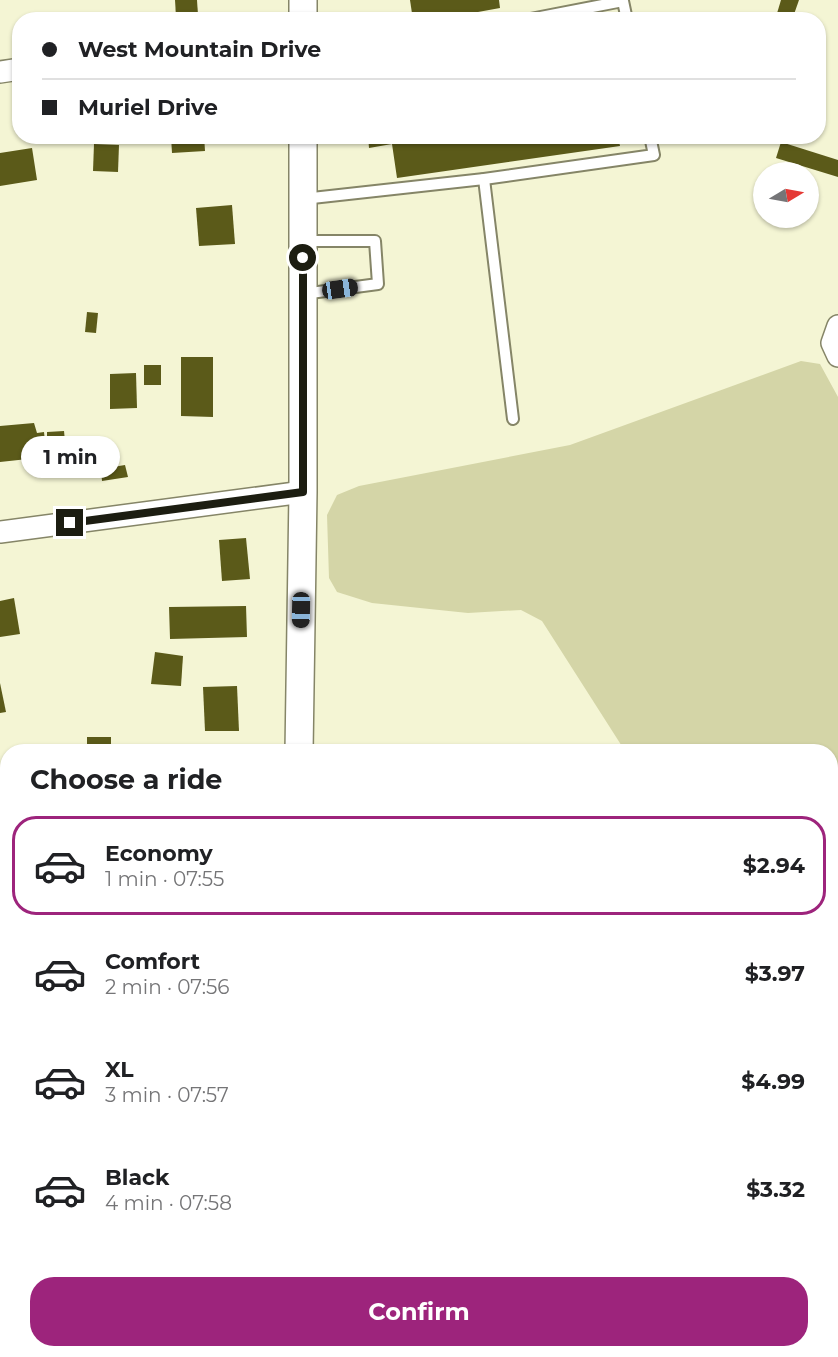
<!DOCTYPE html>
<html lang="en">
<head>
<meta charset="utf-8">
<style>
	:root { --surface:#fff; --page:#f2f2f2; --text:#202124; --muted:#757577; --line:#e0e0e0; --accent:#9d247c }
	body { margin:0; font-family:Montserrat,sans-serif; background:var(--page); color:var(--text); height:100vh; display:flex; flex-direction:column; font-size:22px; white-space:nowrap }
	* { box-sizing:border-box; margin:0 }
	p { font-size:20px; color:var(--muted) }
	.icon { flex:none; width:33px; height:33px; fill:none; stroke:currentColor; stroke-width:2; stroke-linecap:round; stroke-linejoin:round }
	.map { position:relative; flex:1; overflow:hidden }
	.panel { position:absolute; left:0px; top:744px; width:838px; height:614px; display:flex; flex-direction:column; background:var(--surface); border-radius:24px 24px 0 0; box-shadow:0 2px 4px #0004 }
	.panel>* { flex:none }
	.hud { position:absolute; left:12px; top:12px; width:814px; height:132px; border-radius:24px; box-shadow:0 2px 4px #0004; display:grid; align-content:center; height:132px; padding:0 30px; background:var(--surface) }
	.needle { width:39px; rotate:80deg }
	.buttons { position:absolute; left:753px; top:162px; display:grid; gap:12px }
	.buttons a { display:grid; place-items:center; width:66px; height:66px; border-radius:50%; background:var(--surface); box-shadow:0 2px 4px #0004; font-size:30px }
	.end { position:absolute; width:27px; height:27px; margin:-14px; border:8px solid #1c1d11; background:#fff; box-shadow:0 0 0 3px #fff }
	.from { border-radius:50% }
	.bubble { position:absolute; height:42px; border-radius:21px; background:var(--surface); box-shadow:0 2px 4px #0004; font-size:20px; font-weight:700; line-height:42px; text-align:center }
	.car { position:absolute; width:18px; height:36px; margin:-18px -9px; border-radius:8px; box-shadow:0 0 4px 2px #0007; background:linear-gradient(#222 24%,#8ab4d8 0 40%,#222 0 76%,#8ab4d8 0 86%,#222 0) }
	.hud b { display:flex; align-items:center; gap:21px; height:57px; font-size:22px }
	.hud b+b { border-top:2px solid var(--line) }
	.hud i { width:15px; height:15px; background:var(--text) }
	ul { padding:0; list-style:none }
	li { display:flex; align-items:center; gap:18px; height:99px; margin:0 12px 9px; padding:0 18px; border:3px solid transparent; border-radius:24px }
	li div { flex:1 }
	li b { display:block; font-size:22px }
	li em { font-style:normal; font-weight:700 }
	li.on { border-color:var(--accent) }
	li>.icon { width:54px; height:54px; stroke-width:1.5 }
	h2 { padding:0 30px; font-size:27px; line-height:72px }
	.button { display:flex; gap:12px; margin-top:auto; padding:12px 30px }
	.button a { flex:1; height:69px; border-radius:24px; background:var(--accent); color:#fff; font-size:24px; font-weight:700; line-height:69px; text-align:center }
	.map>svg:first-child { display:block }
	.green { fill:#d4d5a7 }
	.building { fill:#5b5a19 }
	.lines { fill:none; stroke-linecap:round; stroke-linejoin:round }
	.service-casing { stroke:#858567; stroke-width:14 }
	.minor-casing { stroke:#858567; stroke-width:24 }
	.tertiary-casing { stroke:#858567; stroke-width:30 }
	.service { stroke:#fff; stroke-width:10 }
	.minor { stroke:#fff; stroke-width:21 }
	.tertiary { stroke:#fff; stroke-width:27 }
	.route { stroke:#1c1d11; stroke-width:8 }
</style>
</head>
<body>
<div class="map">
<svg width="838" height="1357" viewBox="0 0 838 1357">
	<rect width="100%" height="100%" fill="#f4f5d4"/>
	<path class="green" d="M801,361l19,3 18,33v568l-7,6v-219l-206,-1 -83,-130 -21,-11 -53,3 -96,-10 -35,-11 -8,-14 -2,-63 10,-20 22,-9 211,-41z"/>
	<g class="building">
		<path d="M175,0h22l1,15 -22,2z"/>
		<path d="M410,0h89l1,8 -66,12h-21z"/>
		<path d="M781,0h18l-7,20h-17z"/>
		<path d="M171,136h33l1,15 -33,2z"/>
		<path d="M368,136h250l2,10 -223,32 -5,-34 -23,4z"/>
		<path d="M781,142l57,18v17l-62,-19z"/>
		<path d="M94,144l25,1 -1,27 -25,-1z"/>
		<path d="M32,148l5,32 -37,6v-33z"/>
		<path d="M232,205l3,39 -36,2 -3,-38z"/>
		<path d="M87,312l11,1 -2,20 -11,-1z"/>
		<path d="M181,357h32v60l-32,-1z"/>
		<rect x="144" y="365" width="17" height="20"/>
		<path d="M136,373l1,35 -27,1v-35z"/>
		<path d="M34,423l3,10 7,-1 2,19 -8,1 -1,6 -37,4v-36z"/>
		<path d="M64,431l2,21 -19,2v-22z"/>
		<path d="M125,465l3,12 -26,4 -1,-12z"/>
		<path d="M246,538l4,41 -28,2 -3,-41z"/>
		<path d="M14,598l6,36 -20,3v-36z"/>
		<path d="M246,606l1,31 -77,2 -1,-32z"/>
		<path d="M155,652l28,4 -2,30 -30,-2z"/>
		<path d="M0,683l6,29 -6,1z"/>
		<path d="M237,686l2,45h-34l-2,-44z"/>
		<rect x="87" y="737" width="24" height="15"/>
		<path d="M838,1322v35h-23l-1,-7h17v-27z"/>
		<path d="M139,1350h24l1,7h-24z"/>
		<path d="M231,1350h26v7h-25z"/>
		<path d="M544,1350h49l-13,7h-32z"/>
		<path d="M667,1350h52l11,7h-52z"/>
	</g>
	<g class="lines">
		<g class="service-casing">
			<g id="service">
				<path d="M525,20l98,-19 4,19"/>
				<path d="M484,179l29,240"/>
				<path d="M303,199l181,-20 170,-24 -4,-19"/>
				<path d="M303,294l75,-10 -3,-43h-71"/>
				<path d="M341,1350v7"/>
				<path d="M521,1350v7"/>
				<path d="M800,1350l2,7"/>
			</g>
		</g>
		<g class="minor-casing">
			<g id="minor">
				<path d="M0,72l20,-3"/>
				<path d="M838,326l-6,17 6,13"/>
				<path d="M0,532l303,-40"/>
			</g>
		</g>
		<g class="tertiary-casing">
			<g id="tertiary">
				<path d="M303,20v-20"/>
				<path d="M299,752l4,-260v-356"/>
				<path d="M290,1357v-7"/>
			</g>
		</g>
		<use href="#service" class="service"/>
		<use href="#minor" class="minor"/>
		<use href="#tertiary" class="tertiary"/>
	</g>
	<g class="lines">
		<path class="route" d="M70,523l233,-31v-234"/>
	</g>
</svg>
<div class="buttons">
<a><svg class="needle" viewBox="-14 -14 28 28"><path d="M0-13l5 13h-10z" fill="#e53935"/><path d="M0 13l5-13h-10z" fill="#757577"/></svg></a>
</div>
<i class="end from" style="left:303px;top:258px"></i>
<i class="end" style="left:70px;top:523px"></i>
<div class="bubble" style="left:21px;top:436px;width:99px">1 min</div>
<i class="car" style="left:340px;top:289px;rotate:82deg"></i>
<i class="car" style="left:301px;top:610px;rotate:181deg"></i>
<div class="hud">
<b><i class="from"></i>West Mountain Drive</b>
<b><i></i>Muriel Drive</b>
</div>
<section class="panel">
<h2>Choose a ride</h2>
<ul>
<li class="on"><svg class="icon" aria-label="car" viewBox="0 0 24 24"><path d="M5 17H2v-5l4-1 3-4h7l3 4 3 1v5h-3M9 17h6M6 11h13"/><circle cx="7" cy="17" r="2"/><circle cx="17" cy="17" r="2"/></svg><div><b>Economy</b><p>1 min · 07:55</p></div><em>$2.94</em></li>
<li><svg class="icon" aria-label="car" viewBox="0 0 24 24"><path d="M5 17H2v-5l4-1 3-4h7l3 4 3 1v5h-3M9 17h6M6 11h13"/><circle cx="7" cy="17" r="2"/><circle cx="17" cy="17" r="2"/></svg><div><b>Comfort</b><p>2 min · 07:56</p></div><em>$3.97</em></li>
<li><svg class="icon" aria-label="car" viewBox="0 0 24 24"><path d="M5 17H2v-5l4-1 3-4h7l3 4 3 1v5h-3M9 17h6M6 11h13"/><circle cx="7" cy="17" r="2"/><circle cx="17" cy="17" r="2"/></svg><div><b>XL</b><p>3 min · 07:57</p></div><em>$4.99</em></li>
<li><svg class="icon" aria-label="car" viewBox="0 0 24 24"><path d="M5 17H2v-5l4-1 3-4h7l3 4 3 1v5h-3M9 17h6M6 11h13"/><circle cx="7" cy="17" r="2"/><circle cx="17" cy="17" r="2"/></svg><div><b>Black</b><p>4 min · 07:58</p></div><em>$3.32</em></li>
</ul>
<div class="button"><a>Confirm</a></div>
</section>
</div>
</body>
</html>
